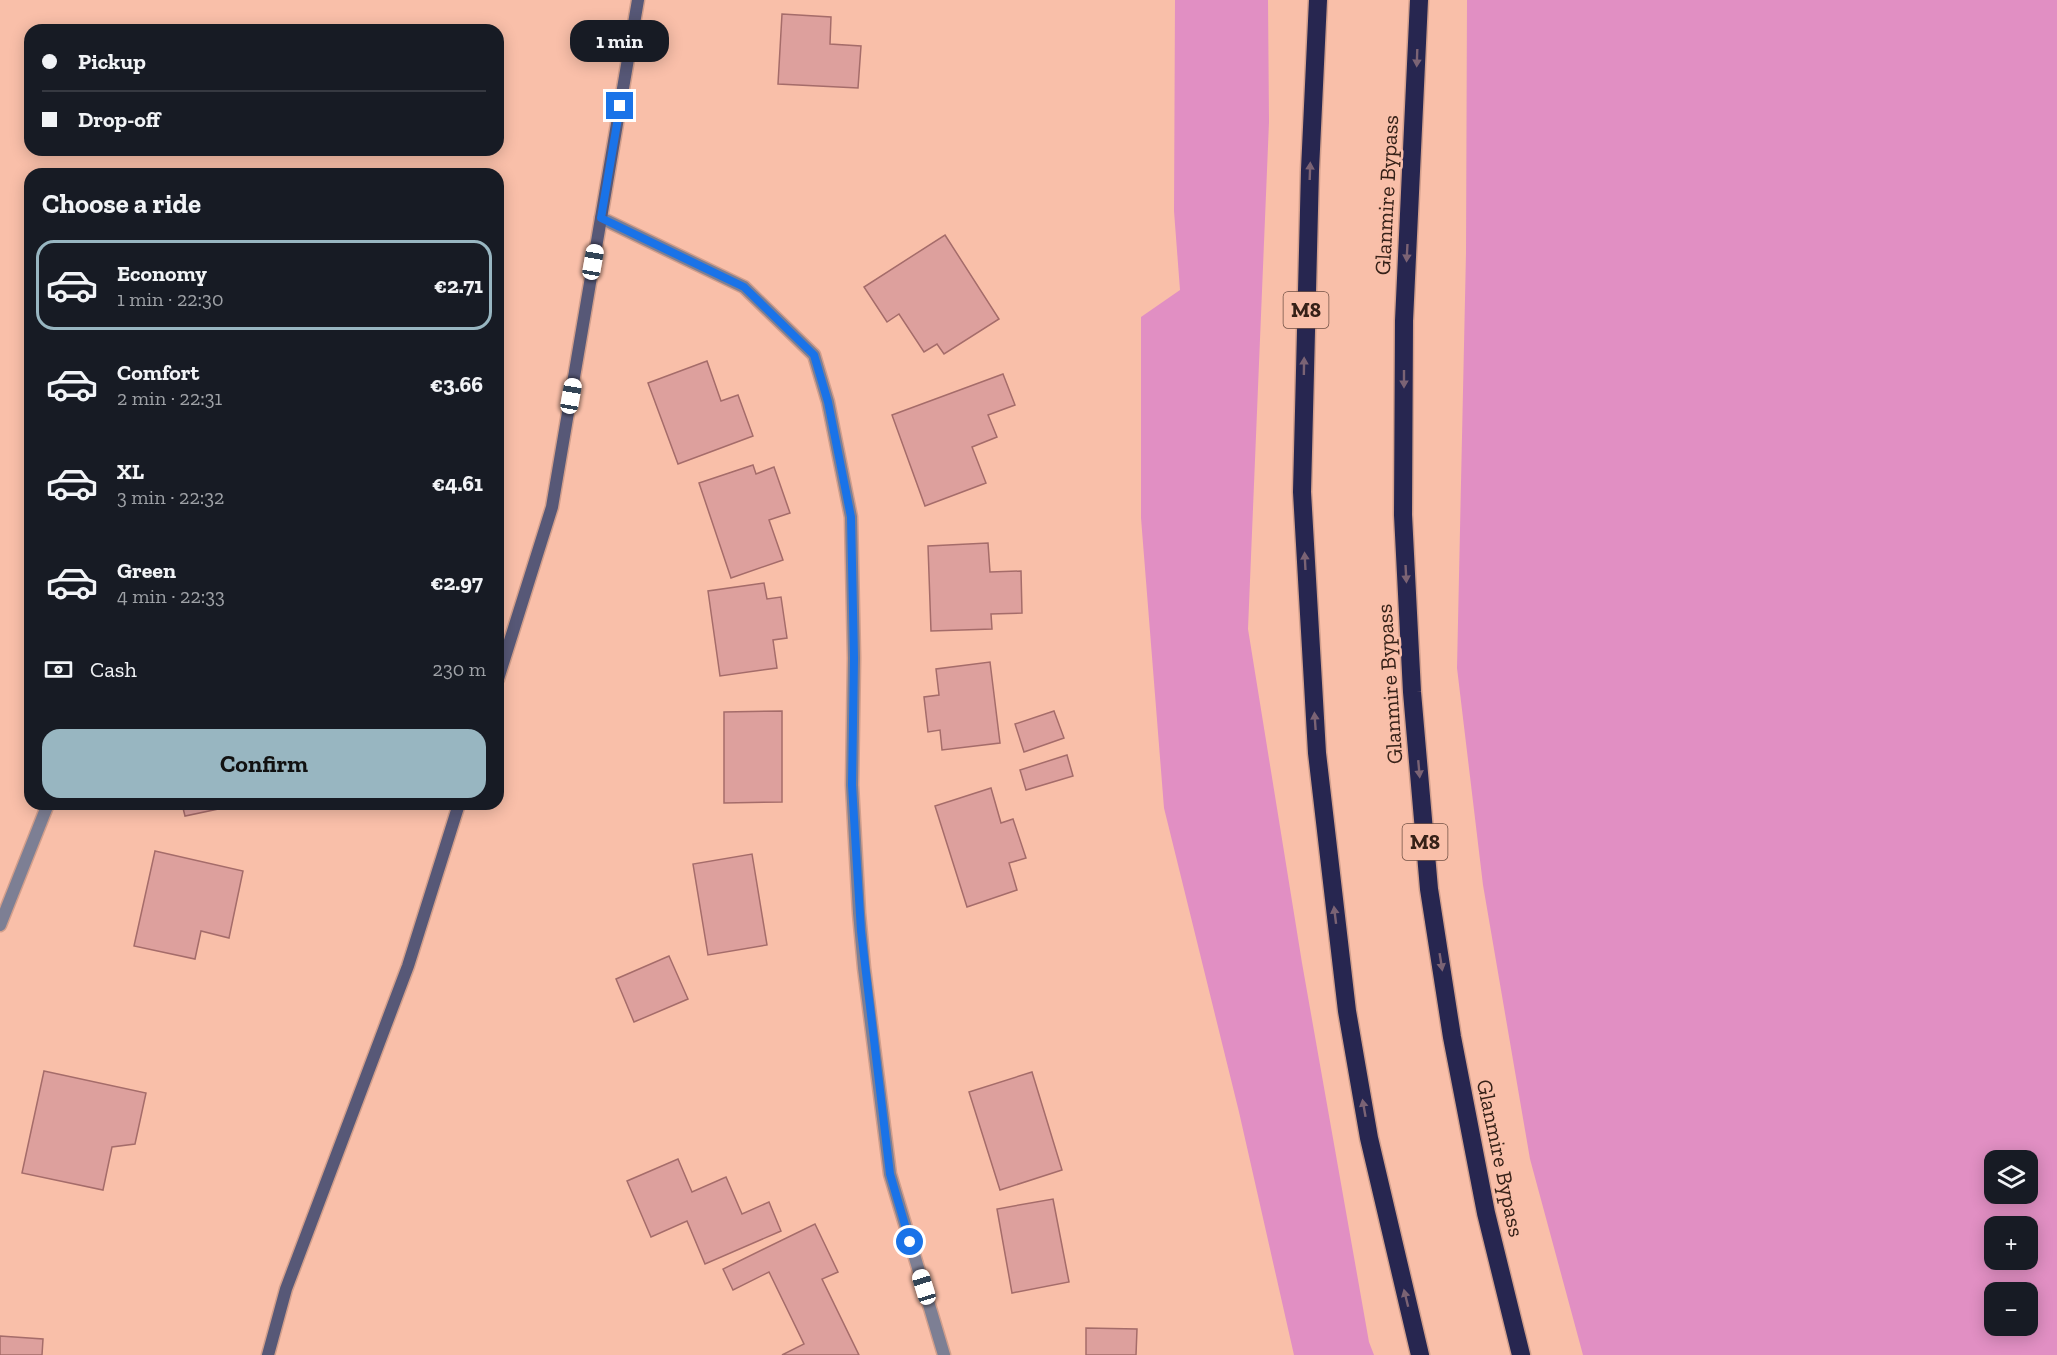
<!DOCTYPE html>
<html lang="en">
<head>
<meta charset="utf-8">
<style>
	:root { --surface:#171b24; --page:#242831; --text:#f1f3f6; --muted:#9ea1a6; --line:#363941; --accent:#98b6c1 }
	body { margin:0; font-family:"Zilla Slab",serif; background:var(--page); color:var(--text); height:100vh; display:flex; flex-direction:column; font-size:22px; white-space:nowrap }
	* { box-sizing:border-box; margin:0 }
	p { font-size:20px; color:var(--muted) }
	.icon { flex:none; width:33px; height:33px; fill:none; stroke:currentColor; stroke-width:2; stroke-linecap:round; stroke-linejoin:round }
	.map { position:relative; flex:1; overflow:hidden }
	.drawer { position:absolute; left:24px; top:168px; width:480px; height:642px; display:flex; flex-direction:column; background:var(--surface); border-radius:18px; box-shadow:0 3px 15px #0003 }
	.drawer>* { flex:none }
	.hud { position:absolute; left:24px; top:24px; width:480px; height:132px; border-radius:18px; box-shadow:0 3px 15px #0003; display:grid; align-content:center; height:132px; padding:0 18px; background:var(--surface) }
	.controls { position:absolute; left:1984px; top:1150px; display:grid; gap:12px }
	.controls a { display:grid; place-items:center; width:54px; height:54px; border-radius:12px; background:var(--surface); box-shadow:0 3px 15px #0003; font-size:30px }
	.end { position:absolute; width:27px; height:27px; margin:-14px; border:8px solid #1a73e8; background:#fff; box-shadow:0 0 0 3px #fff }
	.from { border-radius:50% }
	.bubble { position:absolute; height:42px; border-radius:18px; background:var(--surface); box-shadow:0 3px 15px #0003; font-size:20px; font-weight:700; line-height:42px; text-align:center }
	.car { position:absolute; width:18px; height:36px; margin:-18px -9px; border-radius:8px; box-shadow:0 0 4px 2px #0007; background:linear-gradient(#fff 24%,#345 0 40%,#fff 0 76%,#345 0 86%,#fff 0) }
	.hud b { display:flex; align-items:center; gap:21px; height:57px; font-size:22px }
	.hud b+b { border-top:2px solid var(--line) }
	.hud i { width:15px; height:15px; background:var(--text) }
	ul { padding:0; list-style:none }
	li { display:flex; align-items:center; gap:18px; height:90px; margin:0 12px 9px; padding:0 6px; border:3px solid transparent; border-radius:18px }
	li div { flex:1 }
	li b { display:block; font-size:22px }
	li em { font-style:normal; font-weight:700 }
	li.on { border-color:var(--accent) }
	li>.icon { width:54px; height:54px; stroke-width:1.5 }
	h2 { padding:0 18px; font-size:27px; line-height:72px }
	.pay { display:flex; align-items:center; gap:15px; height:66px; padding:0 18px; font-size:22px }
	.pay p { margin-inline-start:auto }
	.action { display:flex; gap:12px; margin-top:auto; padding:12px 18px }
	.action a { flex:1; height:69px; border-radius:18px; background:var(--accent); color:#111; font-size:24px; font-weight:700; line-height:69px; text-align:center }
	.map>svg:first-child { display:block }
	.green { fill:#e18fc3; fill-rule:evenodd }
	.building { fill:#dda09d; stroke:#a56c6a; stroke-width:1.5 }
	.lines { fill:none; stroke-linecap:round; stroke-linejoin:round }
	.minor-casing { stroke:#d29f8c; stroke-width:15 }
	.secondary-casing { stroke:#d29f8c; stroke-width:15 }
	.motorway-casing { stroke:#d29f8c; stroke-width:21 }
	.minor { stroke:#7d7f94; stroke-width:12 }
	.secondary { stroke:#575877; stroke-width:12 }
	.motorway { stroke:#272650; stroke-width:18 }
	.oneway { fill:#7b6374 }
	.route { stroke:#1a73e8; stroke-width:8 }
	.labels { text-anchor:middle; stroke-width:5; stroke-linejoin:round; paint-order:stroke }
	.shield { fill:#f9bfa9; stroke:#705044; stroke-width:1.5 }
	.shield-label { font-size:21px; font-weight:bold; fill:#362118 }
	.street-label { font-size:22px; fill:#362118; stroke:#f9bfa9 }
</style>
</head>
<body>
<div class="map">
<svg width="2057" height="1355" viewBox="0 0 2057 1355">
	<rect width="100%" height="100%" fill="#f9bfa9"/>
	<g class="green">
		<path d="M1175,0h93l1,122 -21,507 54,334 67,379 5,13h-80l-55,-243 -75,-304 -23,-290v-201l39,-27 -6,-79z"/>
		<path d="M1467,0h590v1355h-474l-53,-196 -47,-274 -26,-217 9,-415zM1995,1161h33v33h-33zM1995,1227h33v33h-33zM1995,1293h33v33h-33z"/>
	</g>
	<g class="building">
		<path d="M782,14l49,3 -1,27 31,2 -3,42 -80,-4z"/>
		<path d="M945,235l54,84 -55,35 -7,-10 -13,8 -25,-38 -12,8 -23,-35z"/>
		<path d="M707,361l14,40 17,-6 15,41 -75,28 -30,-81z"/>
		<path d="M1003,374l12,31 -27,10 9,22 -25,10 14,36 -61,23 -33,-91z"/>
		<path d="M753,465l3,9 18,-7 16,46 -21,7 14,40 -52,18 -32,-95z"/>
		<path d="M988,543l2,29 31,-1 1,42 -31,1 1,15 -61,2 -3,-85z"/>
		<path d="M764,583l3,16 14,-2 6,41 -14,2 4,28 -57,8 -12,-85z"/>
		<path d="M990,662l10,81 -58,7 -2,-20 -12,2 -4,-35 15,-2 -3,-26z"/>
		<path d="M782,711v91l-58,1v-91z"/>
		<path d="M1054,711l10,27 -40,14 -9,-28z"/>
		<path d="M1067,755l6,21 -47,14 -6,-20z"/>
		<path d="M991,788l10,35 12,-4 13,39 -17,5 8,27 -50,17 -32,-101z"/>
		<path d="M182,804h60l-57,12z"/>
		<path d="M155,851l88,20 -14,67 -28,-7 -6,28 -61,-13z"/>
		<path d="M752,854l15,91 -59,10 -15,-91z"/>
		<path d="M669,956l19,43 -54,23 -18,-43z"/>
		<path d="M44,1071l102,22 -11,51 -23,3 -9,43 -81,-17z"/>
		<path d="M1032,1072l30,98 -62,20 -31,-98z"/>
		<path d="M678,1159l14,33 34,-15 16,37 27,-12 12,29 -76,33 -18,-43 -36,16 -24,-56z"/>
		<path d="M1053,1199l16,83 -57,11 -15,-84z"/>
		<path d="M815,1224l23,48 -16,7 37,76h-77l22,-11 -35,-72 -36,18 -10,-21z"/>
		<path d="M1086,1328l51,1 -1,26h-50z"/>
		<path d="M0,1336l43,3 -1,16h-42z"/>
	</g>
	<g class="lines">
		<g class="minor-casing">
			<g id="minor">
				<path d="M601,218l143,69 70,68 14,47 23,115 3,141 -2,127 7,128 5,55 26,206 54,181"/>
				<path d="M0,925l48,-121"/>
			</g>
		</g>
		<g class="secondary-casing">
			<g id="secondary">
				<path d="M498,679l54,-172 86,-507"/>
				<path d="M268,1355l18,-66 122,-323 51,-162"/>
			</g>
		</g>
		<g class="motorway-casing">
			<g id="motorway">
				<path d="M1318,0l-8,170 -8,322 15,261 30,258 22,127 51,217"/>
				<path d="M1419,0l-15,321 -1,194 9,177 17,197 23,148 34,176 35,142"/>
			</g>
		</g>
		<use href="#minor" class="minor"/>
		<use href="#secondary" class="secondary"/>
		<use href="#motorway" class="motorway"/>
	</g>
	<defs><path id="oneway-solid" d="M-6-.8H1V-3.2L6.5 0L1 3.2V.8H-6Z" transform="scale(1.5)"/></defs>
	<g class="oneway">
		<use href="#oneway-solid" transform="translate(1417 58) rotate(92)"/>
		<use href="#oneway-solid" transform="translate(1310 171) rotate(-88)"/>
		<use href="#oneway-solid" transform="translate(1407 253) rotate(93)"/>
		<use href="#oneway-solid" transform="translate(1304 366) rotate(-89)"/>
		<use href="#oneway-solid" transform="translate(1404 379) rotate(90)"/>
		<use href="#oneway-solid" transform="translate(1305 561) rotate(-93)"/>
		<use href="#oneway-solid" transform="translate(1406 574) rotate(87)"/>
		<use href="#oneway-solid" transform="translate(1315 721) rotate(-94)"/>
		<use href="#oneway-solid" transform="translate(1419 769) rotate(85)"/>
		<use href="#oneway-solid" transform="translate(1335 915) rotate(-97)"/>
		<use href="#oneway-solid" transform="translate(1441 962) rotate(81)"/>
		<use href="#oneway-solid" transform="translate(1364 1108) rotate(-100)"/>
		<use href="#oneway-solid" transform="translate(1406 1298) rotate(-104)"/>
	</g>
	<g class="lines">
		<path class="route" d="M620,106l-19,112 143,69 70,68 14,47 23,115 3,141 -2,127 9,146 29,243 20,68"/>
	</g>
	<g class="labels">
		<g class="shield">
			<rect x="1283.5" y="292" width="45" height="36" rx="4.5"/>
			<rect x="1402.5" y="824" width="45" height="36" rx="4.5"/>
		</g>
		<g class="shield-label">
			<text x="1306" y="317">M8</text>
			<text x="1425" y="849">M8</text>
		</g>
		<g class="street-label">
			<text transform="translate(1386 195) rotate(-87)" y="8">Glanmire Bypass</text>
			<text transform="translate(1389 684) rotate(-94)" y="8">Glanmire Bypass</text>
			<text transform="translate(1501 1158) rotate(78)" y="8">Glanmire Bypass</text>
		</g>
	</g>
</svg>
<div class="controls">
<a><svg class="icon" aria-label="layers" viewBox="0 0 24 24"><path d="M12 4l9 5-9 5-9-5zM3 14l9 5 9-5"/></svg></a>
<a>+</a>
<a>−</a>
</div>
<i class="end from" style="left:910px;top:1242px"></i>
<i class="end" style="left:620px;top:106px"></i>
<div class="bubble" style="left:570px;top:20px;width:99px">1 min</div>
<i class="car" style="left:593px;top:262px;rotate:10deg"></i>
<i class="car" style="left:571px;top:396px;rotate:10deg"></i>
<i class="car" style="left:924px;top:1287px;rotate:343deg"></i>
<div class="hud">
<b><i class="from"></i>Pickup</b>
<b><i></i>Drop-off</b>
</div>
<section class="drawer">
<h2>Choose a ride</h2>
<ul>
<li class="on"><svg class="icon" aria-label="car" viewBox="0 0 24 24"><path d="M5 17H2v-5l4-1 3-4h7l3 4 3 1v5h-3M9 17h6M6 11h13"/><circle cx="7" cy="17" r="2"/><circle cx="17" cy="17" r="2"/></svg><div><b>Economy</b><p>1 min · 22:30</p></div><em>€2.71</em></li>
<li><svg class="icon" aria-label="car" viewBox="0 0 24 24"><path d="M5 17H2v-5l4-1 3-4h7l3 4 3 1v5h-3M9 17h6M6 11h13"/><circle cx="7" cy="17" r="2"/><circle cx="17" cy="17" r="2"/></svg><div><b>Comfort</b><p>2 min · 22:31</p></div><em>€3.66</em></li>
<li><svg class="icon" aria-label="car" viewBox="0 0 24 24"><path d="M5 17H2v-5l4-1 3-4h7l3 4 3 1v5h-3M9 17h6M6 11h13"/><circle cx="7" cy="17" r="2"/><circle cx="17" cy="17" r="2"/></svg><div><b>XL</b><p>3 min · 22:32</p></div><em>€4.61</em></li>
<li><svg class="icon" aria-label="car" viewBox="0 0 24 24"><path d="M5 17H2v-5l4-1 3-4h7l3 4 3 1v5h-3M9 17h6M6 11h13"/><circle cx="7" cy="17" r="2"/><circle cx="17" cy="17" r="2"/></svg><div><b>Green</b><p>4 min · 22:33</p></div><em>€2.97</em></li>
</ul>
<div class="pay"><svg class="icon" aria-label="cash" viewBox="0 0 24 24"><path d="M3 7h18v10H3z"/><circle cx="12" cy="12" r="2"/></svg>Cash<p>230 m</p></div>
<div class="action"><a>Confirm</a></div>
</section>
</div>
</body>
</html>
